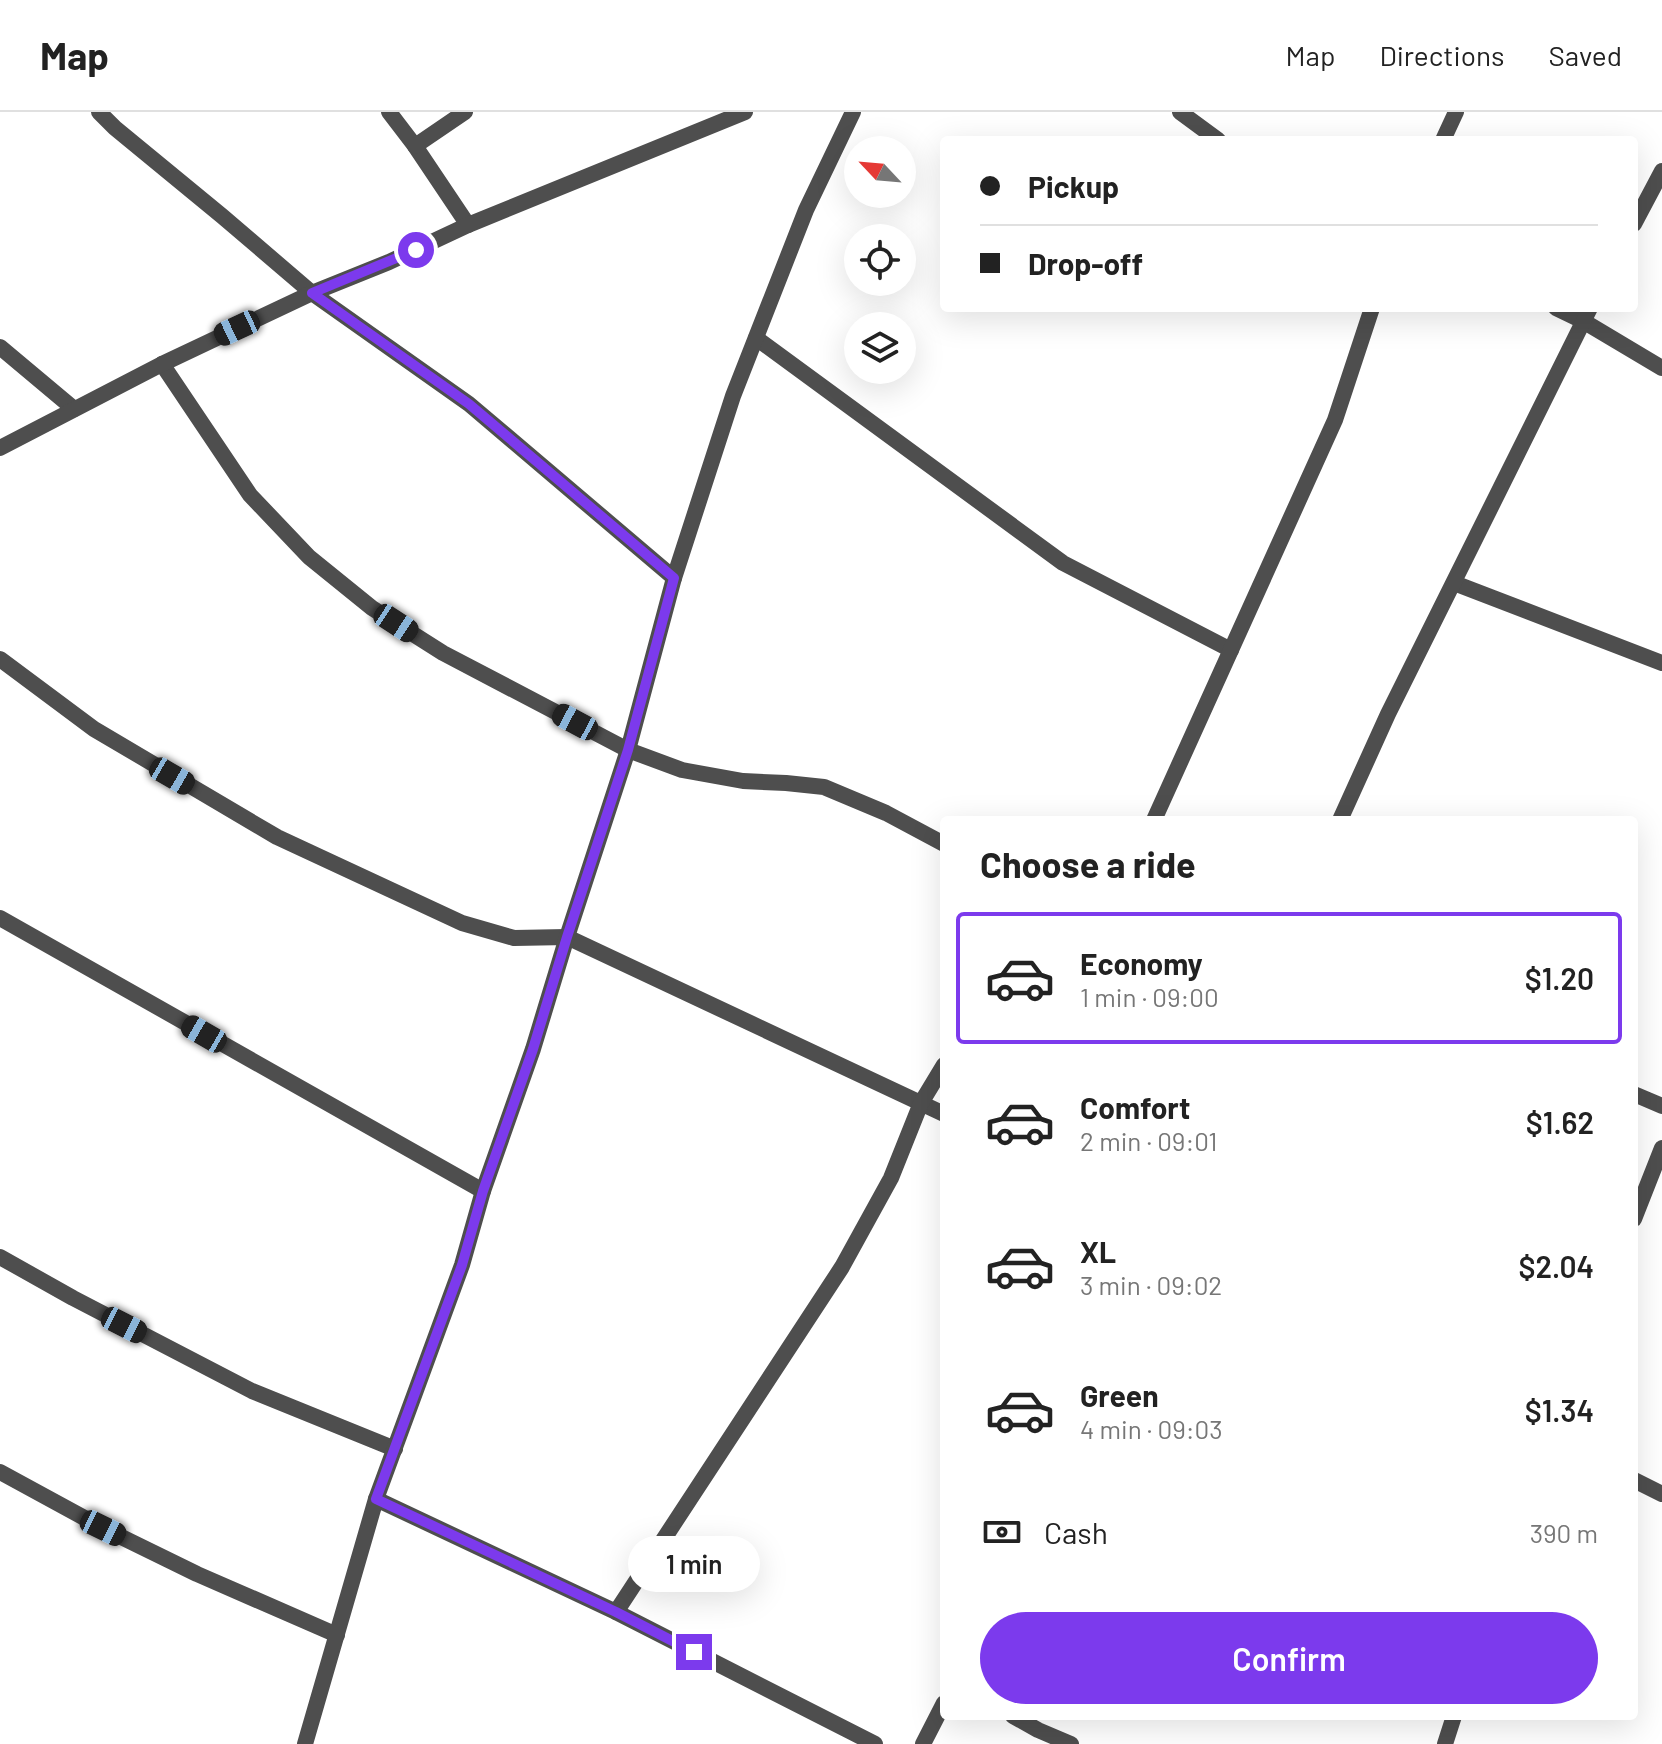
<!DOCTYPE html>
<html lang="en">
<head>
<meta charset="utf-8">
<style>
	:root { --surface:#fff; --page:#f2f2f2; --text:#222; --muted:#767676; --line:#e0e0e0; --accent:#7c3aed }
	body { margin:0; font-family:Barlow,sans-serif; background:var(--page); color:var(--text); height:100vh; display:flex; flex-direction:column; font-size:30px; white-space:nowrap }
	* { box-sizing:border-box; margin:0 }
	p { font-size:26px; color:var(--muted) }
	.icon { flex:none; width:44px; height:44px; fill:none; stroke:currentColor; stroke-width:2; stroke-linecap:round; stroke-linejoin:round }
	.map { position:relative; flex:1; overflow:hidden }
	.drawer { position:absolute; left:940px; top:704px; width:698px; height:904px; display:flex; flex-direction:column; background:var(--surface); border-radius:8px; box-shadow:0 8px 32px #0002 }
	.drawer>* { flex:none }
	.top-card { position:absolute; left:940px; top:24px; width:698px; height:176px; border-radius:8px; box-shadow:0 8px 32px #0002; display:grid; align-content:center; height:176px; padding:0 40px; background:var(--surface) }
	.needle { width:52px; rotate:296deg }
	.buttons { position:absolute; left:844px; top:24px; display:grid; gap:16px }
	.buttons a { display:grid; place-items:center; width:72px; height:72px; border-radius:50%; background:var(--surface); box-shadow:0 8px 32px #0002; font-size:40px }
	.end { position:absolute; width:36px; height:36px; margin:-18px; border:10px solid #7c3aed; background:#fff; box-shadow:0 0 0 4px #fff }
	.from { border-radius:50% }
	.bubble { position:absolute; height:56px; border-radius:28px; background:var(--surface); box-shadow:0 8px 32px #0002; font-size:26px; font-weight:600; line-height:56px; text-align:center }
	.car { position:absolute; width:24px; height:48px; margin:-24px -12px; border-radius:10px; box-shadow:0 0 6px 2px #0007; background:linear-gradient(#222 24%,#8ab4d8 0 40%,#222 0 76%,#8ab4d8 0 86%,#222 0) }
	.top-card b { display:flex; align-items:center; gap:28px; height:76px; font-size:30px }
	.top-card b+b { border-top:2px solid var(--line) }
	.top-card i { width:20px; height:20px; background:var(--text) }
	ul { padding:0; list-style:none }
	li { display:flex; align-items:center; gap:24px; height:132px; margin:0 16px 12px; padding:0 24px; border:4px solid transparent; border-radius:8px }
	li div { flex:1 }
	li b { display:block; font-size:30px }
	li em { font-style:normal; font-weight:600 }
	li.current { border-color:var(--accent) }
	li>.icon { width:72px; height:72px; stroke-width:1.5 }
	h2 { padding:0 40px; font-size:36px; line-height:96px }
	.pay { display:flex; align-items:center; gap:20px; height:88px; padding:0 40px; font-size:30px }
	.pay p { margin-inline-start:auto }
	.cta { display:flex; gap:16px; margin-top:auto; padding:16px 40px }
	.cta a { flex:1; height:92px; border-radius:48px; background:var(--accent); color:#fff; font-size:32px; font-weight:600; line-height:92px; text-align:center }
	header { display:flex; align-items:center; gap:48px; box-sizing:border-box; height:112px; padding:0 40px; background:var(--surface); border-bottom:2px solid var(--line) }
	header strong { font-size:38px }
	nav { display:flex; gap:44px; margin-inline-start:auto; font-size:28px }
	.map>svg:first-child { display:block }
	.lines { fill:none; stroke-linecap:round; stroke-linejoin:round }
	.street { stroke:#4e4e4e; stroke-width:16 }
	.route { stroke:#7c3aed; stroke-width:10 }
</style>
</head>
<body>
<header>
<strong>Map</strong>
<nav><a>Map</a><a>Directions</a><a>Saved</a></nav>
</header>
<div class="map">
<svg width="1662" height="1632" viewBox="0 0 1662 1632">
	<rect width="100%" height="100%" fill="#fff"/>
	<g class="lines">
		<g class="street">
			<path d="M99,0l16,16 107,88 90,77 157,111 205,174"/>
			<path d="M389,0l26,34 53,79"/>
			<path d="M1180,0l38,28"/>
			<path d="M1443,28l13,-28"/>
			<path d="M415,34l50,-34"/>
			<path d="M1634,112l28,-53"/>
			<path d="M1556,196l27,13 79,47"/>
			<path d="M756,226l307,225 168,87"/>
			<path d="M0,235l74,62"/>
			<path d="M162,252l88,131 59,62 63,51 71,45 185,97 54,20 61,11 43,2 38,4 62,26 58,31"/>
			<path d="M0,336l162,-84 150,-71 77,-31 79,-37 277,-113"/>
			<path d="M1454,471l208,80"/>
			<path d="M0,547l94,70 183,108 185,86 52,15 53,-1 377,177"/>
			<path d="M1154,708l181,-400 37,-112"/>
			<path d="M1340,708l48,-106 202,-406"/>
			<path d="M0,806l483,273"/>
			<path d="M1634,982l28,12"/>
			<path d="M1634,1107l28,-71"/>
			<path d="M0,1145l73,41 179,93 143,58"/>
			<path d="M0,1360l103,56 94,46 140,61"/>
			<path d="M1634,1368l28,14"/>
			<path d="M376,1387l240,113 226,-345 49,-89 30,-75 23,-38"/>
			<path d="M616,1500l259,132"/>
			<path d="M1013,1604l25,14 33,14"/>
			<path d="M305,1632l71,-245 86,-234 21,-74 50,-142 34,-112 61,-187 46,-172 59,-182 73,-186 47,-98"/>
			<path d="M923,1632l21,-41"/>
			<path d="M1445,1632l9,-28"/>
		</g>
	</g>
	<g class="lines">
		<path class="route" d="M416,138l-104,43 157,111 205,174 -46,172 -61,187 -34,112 -50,142 -21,74 -86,234 240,113 78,40"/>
	</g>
</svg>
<div class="buttons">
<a><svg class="needle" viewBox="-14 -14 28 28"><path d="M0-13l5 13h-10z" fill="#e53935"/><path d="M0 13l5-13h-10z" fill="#767676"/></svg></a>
<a><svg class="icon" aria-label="locate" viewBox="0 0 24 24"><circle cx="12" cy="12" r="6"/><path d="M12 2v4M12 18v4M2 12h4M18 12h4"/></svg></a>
<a><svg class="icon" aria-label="layers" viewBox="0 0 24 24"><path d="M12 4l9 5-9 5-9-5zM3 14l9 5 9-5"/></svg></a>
</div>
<i class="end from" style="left:416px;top:138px"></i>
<i class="end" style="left:694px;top:1540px"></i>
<div class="bubble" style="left:628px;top:1424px;width:132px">1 min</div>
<i class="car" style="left:237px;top:216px;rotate:245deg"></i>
<i class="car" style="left:396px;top:511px;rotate:123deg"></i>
<i class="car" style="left:575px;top:610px;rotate:298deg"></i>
<i class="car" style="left:172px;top:664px;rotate:120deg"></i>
<i class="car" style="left:204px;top:922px;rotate:300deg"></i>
<i class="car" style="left:124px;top:1213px;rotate:117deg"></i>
<i class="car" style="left:103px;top:1416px;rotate:116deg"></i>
<div class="top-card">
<b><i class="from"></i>Pickup</b>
<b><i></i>Drop-off</b>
</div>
<section class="drawer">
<h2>Choose a ride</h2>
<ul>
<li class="current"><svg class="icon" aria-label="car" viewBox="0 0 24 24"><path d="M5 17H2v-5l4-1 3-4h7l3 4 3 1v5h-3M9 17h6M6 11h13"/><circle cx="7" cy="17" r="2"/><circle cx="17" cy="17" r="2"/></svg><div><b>Economy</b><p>1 min · 09:00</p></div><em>$1.20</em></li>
<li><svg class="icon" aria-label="car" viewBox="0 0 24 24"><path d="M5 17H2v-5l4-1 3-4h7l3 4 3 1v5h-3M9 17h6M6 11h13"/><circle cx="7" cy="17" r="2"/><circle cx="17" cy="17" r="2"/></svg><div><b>Comfort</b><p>2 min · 09:01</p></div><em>$1.62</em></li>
<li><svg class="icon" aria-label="car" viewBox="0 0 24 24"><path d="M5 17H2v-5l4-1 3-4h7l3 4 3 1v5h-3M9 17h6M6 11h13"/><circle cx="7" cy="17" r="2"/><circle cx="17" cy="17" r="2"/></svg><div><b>XL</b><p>3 min · 09:02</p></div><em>$2.04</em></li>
<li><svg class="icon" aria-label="car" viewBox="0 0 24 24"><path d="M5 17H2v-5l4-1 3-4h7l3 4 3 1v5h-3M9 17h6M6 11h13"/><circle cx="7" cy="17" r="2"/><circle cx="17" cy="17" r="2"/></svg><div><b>Green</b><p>4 min · 09:03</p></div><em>$1.34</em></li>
</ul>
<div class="pay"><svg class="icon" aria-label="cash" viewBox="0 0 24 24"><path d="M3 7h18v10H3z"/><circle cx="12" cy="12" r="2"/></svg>Cash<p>390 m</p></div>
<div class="cta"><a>Confirm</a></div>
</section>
</div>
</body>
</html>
